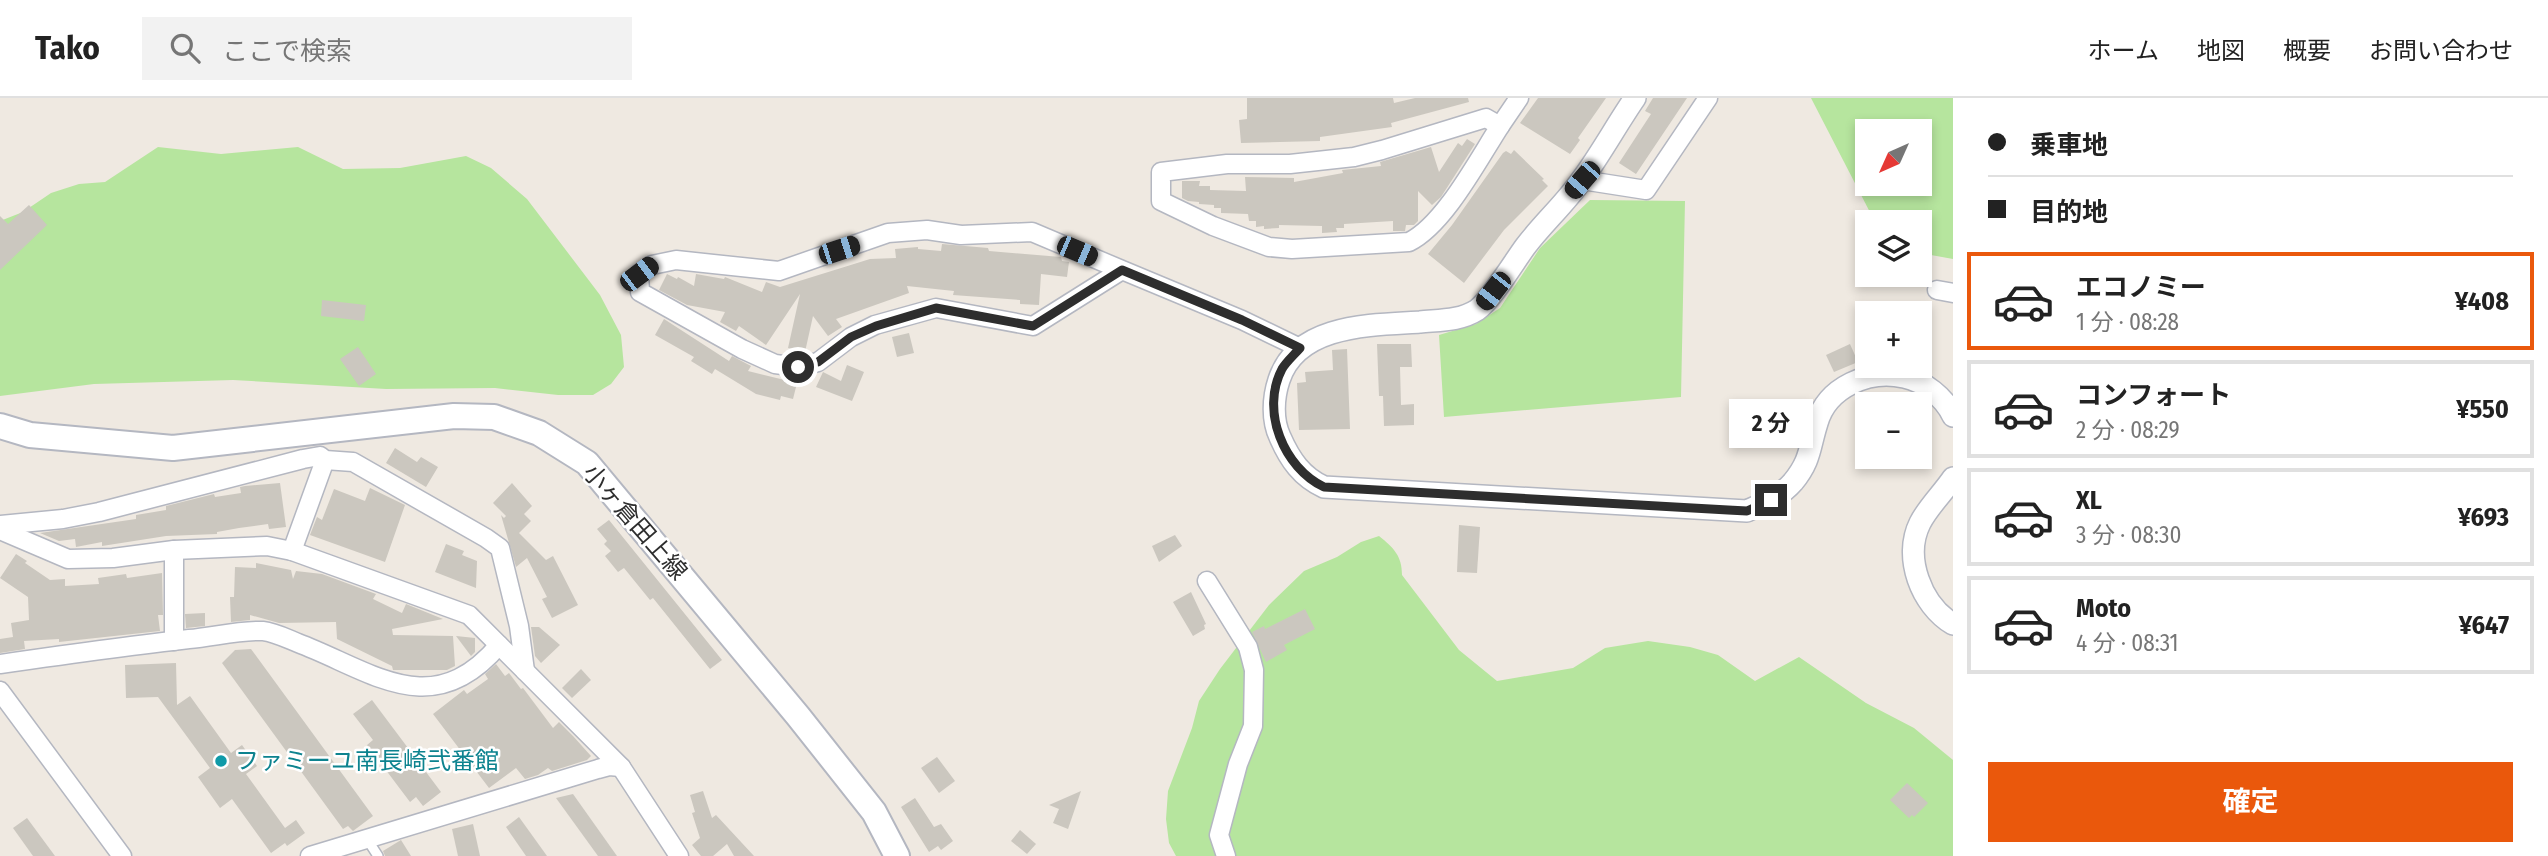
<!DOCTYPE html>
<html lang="ja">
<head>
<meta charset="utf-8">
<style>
	:root { --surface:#fff; --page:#f2f2f2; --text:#222; --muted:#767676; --line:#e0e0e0; --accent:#ea580c }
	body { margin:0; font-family:"Fira Sans Condensed","Noto Sans JP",sans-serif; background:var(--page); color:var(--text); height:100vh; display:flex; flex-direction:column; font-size:26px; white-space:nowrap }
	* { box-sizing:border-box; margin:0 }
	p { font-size:23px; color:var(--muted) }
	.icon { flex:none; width:38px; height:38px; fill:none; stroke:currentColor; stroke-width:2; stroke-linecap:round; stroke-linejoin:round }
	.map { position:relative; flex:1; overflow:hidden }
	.sheet { display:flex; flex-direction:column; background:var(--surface); width:595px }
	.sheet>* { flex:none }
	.guide { display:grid; align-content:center; height:154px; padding:0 35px; background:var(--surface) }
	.needle { width:46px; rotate:225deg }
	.buttons { position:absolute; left:1855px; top:21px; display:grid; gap:14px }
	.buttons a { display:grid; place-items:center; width:77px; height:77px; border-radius:0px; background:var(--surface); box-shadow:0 4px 10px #0003; font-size:35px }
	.end { position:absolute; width:32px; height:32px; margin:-16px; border:9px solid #2e2e2e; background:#fff; box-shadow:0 0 0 4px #fff }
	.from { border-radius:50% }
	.bubble { position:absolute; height:49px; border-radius:0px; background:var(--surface); box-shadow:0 4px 10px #0003; font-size:23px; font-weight:700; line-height:49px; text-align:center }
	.car { position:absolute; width:21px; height:42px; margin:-21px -10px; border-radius:9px; box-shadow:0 0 5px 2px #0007; background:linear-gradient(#222 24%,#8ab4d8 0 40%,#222 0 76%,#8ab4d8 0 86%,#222 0) }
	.guide b { display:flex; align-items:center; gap:24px; height:66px; font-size:26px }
	.guide b+b { border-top:2px solid var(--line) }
	.guide i { width:18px; height:18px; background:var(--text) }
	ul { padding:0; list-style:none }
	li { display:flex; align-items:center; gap:21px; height:98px; margin:0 14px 10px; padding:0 21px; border:4px solid var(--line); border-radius:0px }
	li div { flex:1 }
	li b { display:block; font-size:26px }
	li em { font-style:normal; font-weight:700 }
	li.active { border-color:var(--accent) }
	li>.icon { width:63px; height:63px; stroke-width:1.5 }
	.button { display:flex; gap:14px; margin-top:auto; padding:14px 35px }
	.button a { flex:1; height:80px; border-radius:0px; background:var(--accent); color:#fff; font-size:28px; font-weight:700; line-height:80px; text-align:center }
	header { display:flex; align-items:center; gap:42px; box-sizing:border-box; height:98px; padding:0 35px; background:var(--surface); border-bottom:2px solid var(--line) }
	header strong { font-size:33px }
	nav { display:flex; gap:38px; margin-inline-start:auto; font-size:24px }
	.search { width:490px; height:63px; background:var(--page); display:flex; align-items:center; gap:18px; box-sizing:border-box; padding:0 24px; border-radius:0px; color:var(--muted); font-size:26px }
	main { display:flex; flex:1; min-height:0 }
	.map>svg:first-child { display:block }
	.green { fill:#b6e59e; fill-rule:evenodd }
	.building { fill:#cbc7bf }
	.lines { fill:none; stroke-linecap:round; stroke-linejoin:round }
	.service-casing { stroke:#b4b7c1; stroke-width:12 }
	.minor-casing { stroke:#b4b7c1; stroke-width:21 }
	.tertiary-casing { stroke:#b4b7c1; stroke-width:24 }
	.secondary-casing { stroke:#b4b7c1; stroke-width:28 }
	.service { stroke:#fff; stroke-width:9 }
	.minor { stroke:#fff; stroke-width:18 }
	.tertiary { stroke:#fff; stroke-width:21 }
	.secondary { stroke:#fff; stroke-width:24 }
	.route { stroke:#2e2e2e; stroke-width:9 }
	.culture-dot { fill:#0f9aa8; stroke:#fff; stroke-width:2.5 }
	.labels { text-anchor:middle; stroke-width:5; stroke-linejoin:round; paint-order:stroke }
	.street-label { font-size:24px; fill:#2e2e2e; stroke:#fff }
	.culture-label { font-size:24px; fill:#0d838f; stroke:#fff; text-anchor:start }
</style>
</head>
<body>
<header>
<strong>Tako</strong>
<div class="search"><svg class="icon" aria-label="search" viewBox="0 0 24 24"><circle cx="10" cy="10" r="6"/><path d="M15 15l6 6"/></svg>ここで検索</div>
<nav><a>ホーム</a><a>地図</a><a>概要</a><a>お問い合わせ</a></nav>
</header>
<main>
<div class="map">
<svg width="1953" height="758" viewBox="0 0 1953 758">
	<rect width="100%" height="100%" fill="#efe9e1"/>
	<g class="green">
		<path d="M1811,0h142v161l-33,-6v-31h-45zM1920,33v53h-53v-53z"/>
		<path d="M158,49l63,7 77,-7 45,22 57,-1 66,-12 25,12 36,31 73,96 21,40 3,32 -13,17 -18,11h-35l-63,-7 -109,1 -153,-9 -139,4 -94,12v-175l23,-9 28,-19 28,-9 26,-2z"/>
		<path d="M1590,102l95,1 -4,196 -237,20 -5,-82 37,-11 24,-16 40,-60z"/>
		<path d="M1379,438c15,12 23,20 23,39l57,75 38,31 76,-13 32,-20 43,-7 42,6 28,8 37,26 44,-24 67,46 48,25 39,32v96h-777l-7,-13 -3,-24 2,-28 24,-63 7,-27 21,-32 49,-64 35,-34 33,-14 24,-15z"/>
	</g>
	<g class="building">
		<path d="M1247,0h146l1,5 21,-5h53l1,4 -78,21 1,4 -72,10v4l-79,2 -2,-23 8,-1z"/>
		<path d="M1538,0h68l-28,40 2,2 -10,14 -50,-31z"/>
		<path d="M1653,0h34l-51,76 -17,-11 32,-49 -6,-3z"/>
		<path d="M1467,41l8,5 -34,53 -9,8 -14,-14v30l-4,4h-8l-1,6h-12v-10l-49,3v4h-8l1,4 -15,1v-7l-43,-1v3l-15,1v-3l-8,1v-6h-7l-1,-7 -27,-1v-5h-7v-3l-15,-1v-2l-11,-1 -6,-3v-17h18l-1,5h11v4l36,1 -1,-14 49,1v4l49,-9 -1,-3 39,-4 -1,-4 51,-15 8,25 19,-29 4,3z"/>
		<path d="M1514,52l30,29 -2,1 6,6 -44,44 -40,53 -36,-29 24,-29 51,-72 3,-2 5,3z"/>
		<path d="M29,107l18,20 -47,45v-54l8,8z"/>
		<path d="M942,146l46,4 1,3 72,6 1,4 7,1 -2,15 -26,-3 -2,31 -19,-1v-4l-67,-5 1,-4 -47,-5 2,7 -73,26 6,8 -14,9 -15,-20 -8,36 -17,-4 12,-54 -34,51 -27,-19 -3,5 -16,-9 5,-10 -38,-7 -28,-15 8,-16 10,5 1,-2 16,9 2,-12 28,5 1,-2 37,15 4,-10 14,5 90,-28 26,-1 -1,-9 23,-2v2l23,2z"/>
		<path d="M322,202l44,5 -2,16 -43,-5z"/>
		<path d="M664,221l65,42 3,-5 19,10 -3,5 49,12 -4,16 -12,-3 -1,4 -24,-6 -41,-25 -3,5 -21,-13 3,-4 -39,-22z"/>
		<path d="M909,235l5,20 -17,4 -5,-20z"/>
		<path d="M1377,246h34l1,23h-12l1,38 13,-1v21l-30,1 -1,-30h-4z"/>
		<path d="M1850,246l8,18 -24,10 -8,-17z"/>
		<path d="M358,249l18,27 -17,12 -19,-27z"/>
		<path d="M1347,251l3,80 -51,1 -2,-47 9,-1 -1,-10 28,-2 -1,-20z"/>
		<path d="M847,267l17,7 -12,29 -36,-14 7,-15 18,9z"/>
		<path d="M395,350l22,14 4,-5 17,10 -12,20 -40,-24z"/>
		<path d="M280,385l6,44 -17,2 -1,-5 -29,4 -22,4v2l-51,2 -64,10v-4l-26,5 -1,-8 -16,2 -19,-8 96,-14v-4l30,-5v-4l48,-12 1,3 26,-4 -1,-6 5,-1z"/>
		<path d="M512,385l20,23 -8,8 7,7 -12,12 27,27 7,-4 25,49 -26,13 -10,-19 5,-2 -20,-39 -11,9 -15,-52 3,3 2,-2 -13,-13z"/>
		<path d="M370,390l35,17 -20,57 -75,-27 7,-18 5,3 12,-31 31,12z"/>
		<path d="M609,422l113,140 -12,9 -57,-71 -3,2 -26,-32 -6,4 -13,-16 6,-5 -7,-7 3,-3 -10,-12z"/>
		<path d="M1459,427l21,2 -3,46 -20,-1z"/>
		<path d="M1175,437l7,11 -23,16 -7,-16z"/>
		<path d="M446,446l18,7 -2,4 15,6 -1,27 -41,-16z"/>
		<path d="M16,456l11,7 -2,2 25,17 15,-1v7l34,-2 -1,-6 28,-4 1,4 35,-5 1,42h-5l2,16 -101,11v-3l-35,2 1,8 -25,4v-14l13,-2 -2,-14 18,-3 -1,-23 -28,-19z"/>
		<path d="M256,465l35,7 2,9 3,-8 26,3 54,20 -3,5 29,14 4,-9 37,15 -51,10 1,6 60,1 2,30 -8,4h-54l-1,-4 -55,-27 -1,-17 -57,1 -29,-8v5l-19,2 -1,-25h4l1,-30 21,1z"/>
		<path d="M1191,494l15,32 -2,1 1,4 -12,7 -20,-34z"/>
		<path d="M1305,511l10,20 -31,16 3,5 -21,12 -14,-30 12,-6 1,3z"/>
		<path d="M205,515v13l-19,2 -1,-14z"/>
		<path d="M531,529h8l21,18 -19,18 -6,-7z"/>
		<path d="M456,538l19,2v14l-4,4z"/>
		<path d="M251,551l122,167 -20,15 -5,-5 -5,3 -121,-166 13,-13z"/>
		<path d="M176,565l1,42 13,-9 41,57 11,-8 15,21 -11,8 39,54 11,-8 9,13 -18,13 -2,-3 -14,10 -39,-54 -12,9 -22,-31 12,-9 -52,-71 -32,1 -1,-33z"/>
		<path d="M496,566l9,12 4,-3 12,16 2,-1 30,40 6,-6 14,14 18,20 -4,4 -35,11 -4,-3 -10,7 -13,4 -9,-11 -27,20 -56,-74 31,-24 3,4 21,-15 -3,-5z"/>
		<path d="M581,571l10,11 -19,18 -10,-10z"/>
		<path d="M372,602l69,92 -18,14 -7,-9 -6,5 -43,-57 6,-5 -20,-26z"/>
		<path d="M937,659l18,24 -16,12 -18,-25z"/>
		<path d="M1907,685l21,20 -14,14 -2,-2 -3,3 -19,-18z"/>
		<path d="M703,693l9,27 4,-3 38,41h-20l-7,-12 -14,12h-12l-9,-11 8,-7 -8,-25 3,-1 -5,-17z"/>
		<path d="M1081,693l-13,38 -15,-6 6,-14 -10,-4z"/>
		<path d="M573,696l44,62h-19l-42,-58z"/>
		<path d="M915,700l19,29 7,-3 12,17 -12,9 -3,-4 -9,6 -28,-45z"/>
		<path d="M519,719l28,39h-21l-9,-13 -11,-16z"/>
		<path d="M27,720l28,38h-22l-20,-28z"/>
		<path d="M473,726l7,32h-22l-6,-27z"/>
		<path d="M1020,732l16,14 -9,10 -16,-13z"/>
		<path d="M401,742l10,16h-26l-2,-5z"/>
	</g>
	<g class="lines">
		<g class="service-casing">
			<path id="service" d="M367,741l11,17"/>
		</g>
		<g class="minor-casing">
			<g id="minor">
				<path d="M1486,20l14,8c-22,34 -56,99 -91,116l-117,7 -23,-2 -56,-21 -52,-25v-29l66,-8h63l64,-7 28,-7z"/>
				<path d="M1500,28l19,-28"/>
				<path d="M1582,82l64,10 62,-92"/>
				<path d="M1122,172l-90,-38 -71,3 -34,-5 -39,3 -109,38 -103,-11 -24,5 -13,9 1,18 102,57 33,15 23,3 20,-5 33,-25 24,-12 61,-17 97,18 89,-56 120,50 58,28"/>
				<path d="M1937,192l16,3"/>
				<path d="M0,427l63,-6 36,-7 204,-53 17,-3 5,4 28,2 133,76 14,10 19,78 6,45"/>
				<path d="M0,432l68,29 45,-1 61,-8 93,-4 25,5 177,64 152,152 58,89"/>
				<path d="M292,453l33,-91"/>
				<path d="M1207,483l41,66 6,23 -1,56 -15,38 -19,71 7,21"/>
				<path d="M174,543v-91"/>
				<path d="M0,566c63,-9 126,-18 189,-25 24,-2 50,-9 74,-8 11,1 25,8 35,12 74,28 134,81 201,2"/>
				<path d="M0,593l122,165"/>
				<path d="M310,758l288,-87 11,-3 12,1"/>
			</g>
		</g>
		<g class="tertiary-casing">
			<g id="tertiary">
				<path d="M1635,0c-18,26 -33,54 -52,80 -17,25 -40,45 -58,69 -11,15 -34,53 -48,63 -17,11 -38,10 -57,12 -49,3 -123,2 -141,58 -6,18 -7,40 1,57 10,23 22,40 44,50l423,24c17,-8 34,-15 46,-29 18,-22 16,-34 24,-59 10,-36 52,-54 87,-46 20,4 41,21 49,39"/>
				<path d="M1953,380c-10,15 -25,29 -33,45 -17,34 1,82 33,101"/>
			</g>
		</g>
		<g class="secondary-casing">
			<path id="secondary" d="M0,328l30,9 143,13 281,-32 40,1 45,16 48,30 211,253 76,96 23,44"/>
		</g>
		<use href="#service" class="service"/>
		<use href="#minor" class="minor"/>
		<use href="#tertiary" class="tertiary"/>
		<use href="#secondary" class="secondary"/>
	</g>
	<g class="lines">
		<path class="route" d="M798,269l20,-5 33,-25 25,-11 60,-18 97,18 89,-56 120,50 58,28c-6,7 -14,14 -18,21 -22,42 2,99 42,118l404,23 19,1 24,-11"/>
	</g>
	<circle class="culture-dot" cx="221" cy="663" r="7"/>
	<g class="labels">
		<g class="street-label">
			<text transform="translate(635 424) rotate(49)" y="8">小ヶ倉田上線</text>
		</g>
		<g class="culture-label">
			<text x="235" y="671">ファミーユ南長崎弐番館</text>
		</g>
	</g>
</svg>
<div class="buttons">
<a><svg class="needle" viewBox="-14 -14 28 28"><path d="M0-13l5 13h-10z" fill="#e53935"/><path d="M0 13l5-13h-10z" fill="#767676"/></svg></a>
<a><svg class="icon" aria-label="layers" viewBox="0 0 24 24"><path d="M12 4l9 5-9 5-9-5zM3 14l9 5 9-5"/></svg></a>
<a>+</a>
<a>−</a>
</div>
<i class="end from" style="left:798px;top:269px"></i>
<i class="end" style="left:1771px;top:402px"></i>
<div class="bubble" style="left:1729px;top:301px;width:84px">2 分</div>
<i class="car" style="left:1582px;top:82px;rotate:221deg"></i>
<i class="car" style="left:839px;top:152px;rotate:72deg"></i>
<i class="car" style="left:1077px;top:153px;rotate:113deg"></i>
<i class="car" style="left:639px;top:176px;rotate:53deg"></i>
<i class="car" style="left:1493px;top:193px;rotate:218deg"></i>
</div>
<section class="sheet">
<div class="guide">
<b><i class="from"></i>乗車地</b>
<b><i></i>目的地</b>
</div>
<ul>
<li class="active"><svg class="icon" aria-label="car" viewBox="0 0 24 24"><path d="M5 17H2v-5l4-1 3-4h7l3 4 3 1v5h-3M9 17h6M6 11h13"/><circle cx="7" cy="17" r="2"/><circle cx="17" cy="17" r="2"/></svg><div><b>エコノミー</b><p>1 分 · 08:28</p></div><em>¥408</em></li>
<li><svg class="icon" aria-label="car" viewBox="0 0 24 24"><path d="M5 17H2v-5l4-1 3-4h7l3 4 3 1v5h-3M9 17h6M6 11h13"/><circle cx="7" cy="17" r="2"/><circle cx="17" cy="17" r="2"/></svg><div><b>コンフォート</b><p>2 分 · 08:29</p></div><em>¥550</em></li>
<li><svg class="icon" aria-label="car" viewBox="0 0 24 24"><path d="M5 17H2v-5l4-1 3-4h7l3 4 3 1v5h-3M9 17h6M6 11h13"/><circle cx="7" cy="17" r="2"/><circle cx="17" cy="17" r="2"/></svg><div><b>XL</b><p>3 分 · 08:30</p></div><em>¥693</em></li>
<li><svg class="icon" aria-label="car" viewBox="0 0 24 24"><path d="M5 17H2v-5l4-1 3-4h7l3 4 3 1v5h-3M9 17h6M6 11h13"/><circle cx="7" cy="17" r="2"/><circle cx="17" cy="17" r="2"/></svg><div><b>Moto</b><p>4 分 · 08:31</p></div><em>¥647</em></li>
</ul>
<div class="button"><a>確定</a></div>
</section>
</main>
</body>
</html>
